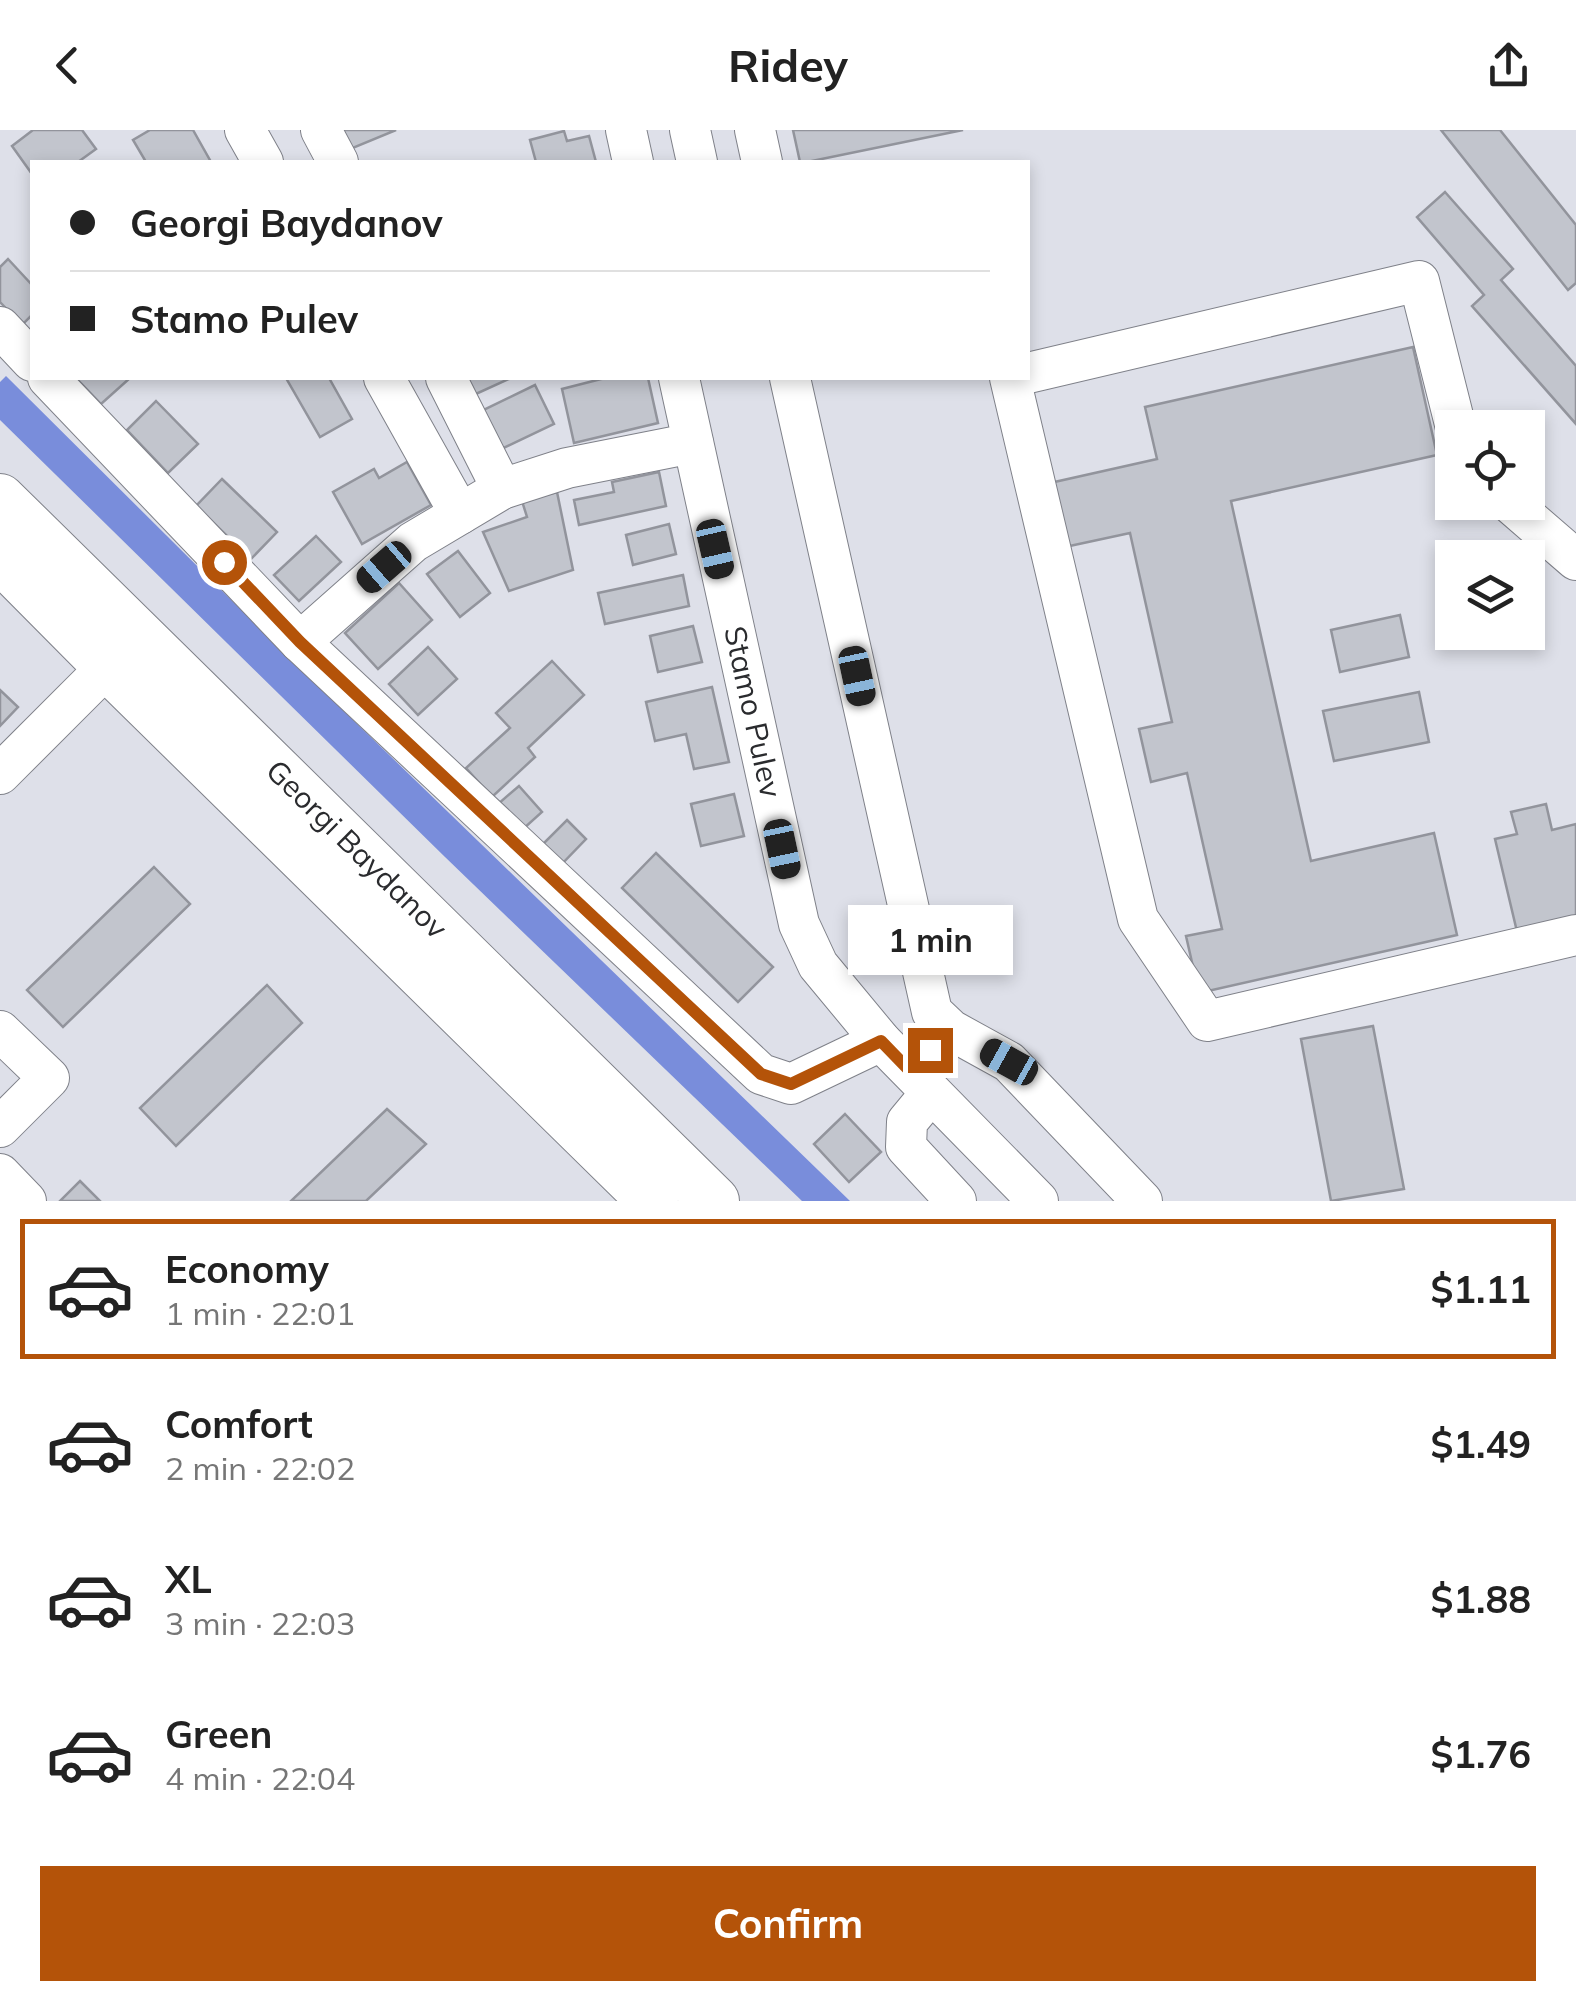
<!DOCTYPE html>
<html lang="en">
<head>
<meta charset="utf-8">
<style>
	:root { --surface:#fff; --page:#f6f6f6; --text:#222; --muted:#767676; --line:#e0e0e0; --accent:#b45309 }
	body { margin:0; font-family:Mulish,sans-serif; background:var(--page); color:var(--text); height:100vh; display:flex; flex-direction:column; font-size:38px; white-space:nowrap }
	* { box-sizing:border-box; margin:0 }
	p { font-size:32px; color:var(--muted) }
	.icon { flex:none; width:55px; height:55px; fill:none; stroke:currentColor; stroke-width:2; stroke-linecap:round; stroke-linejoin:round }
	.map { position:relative; height:1071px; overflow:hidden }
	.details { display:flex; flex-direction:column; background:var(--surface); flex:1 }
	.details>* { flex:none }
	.top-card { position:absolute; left:30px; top:30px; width:1000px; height:220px; border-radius:0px; box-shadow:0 5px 15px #0003; display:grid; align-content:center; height:220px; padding:0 40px; background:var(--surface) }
	.tools { position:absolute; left:1435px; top:280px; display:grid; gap:20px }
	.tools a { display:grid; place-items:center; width:110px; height:110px; border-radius:0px; background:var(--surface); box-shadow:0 5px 15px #0003; font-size:50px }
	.end { position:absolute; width:45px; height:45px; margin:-22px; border:12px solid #b45309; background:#fff; box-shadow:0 0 0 5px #fff }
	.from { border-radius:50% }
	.bubble { position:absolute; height:70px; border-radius:0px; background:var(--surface); box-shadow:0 5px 15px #0003; font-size:32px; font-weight:700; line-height:70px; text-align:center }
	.car { position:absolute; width:30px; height:60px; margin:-30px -15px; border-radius:12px; box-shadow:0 0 8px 2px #0007; background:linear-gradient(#222 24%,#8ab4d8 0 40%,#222 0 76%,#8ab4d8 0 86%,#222 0) }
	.top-card b { display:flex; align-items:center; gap:35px; height:95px; font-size:38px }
	.top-card b+b { border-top:2px solid var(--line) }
	.top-card i { width:25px; height:25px; background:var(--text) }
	ul { padding:18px 0 0; list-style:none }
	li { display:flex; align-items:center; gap:30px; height:140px; margin:0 20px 15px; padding:0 20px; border:5px solid transparent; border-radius:0px }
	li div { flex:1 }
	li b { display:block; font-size:38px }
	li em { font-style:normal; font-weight:700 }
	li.on { border-color:var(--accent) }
	li>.icon { width:90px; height:90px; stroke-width:1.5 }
	.action { display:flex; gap:20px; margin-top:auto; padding:20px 40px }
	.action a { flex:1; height:115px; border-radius:0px; background:var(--accent); color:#fff; font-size:40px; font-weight:700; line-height:115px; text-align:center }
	header { display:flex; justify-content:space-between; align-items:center; height:130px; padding:0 40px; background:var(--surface); font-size:45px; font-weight:700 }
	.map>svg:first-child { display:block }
	.water { fill:#798ddb }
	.building { fill:#c2c5cd; stroke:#92949c; stroke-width:2.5 }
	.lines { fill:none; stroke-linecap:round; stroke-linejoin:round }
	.minor-casing { stroke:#7f8189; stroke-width:42 }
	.major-casing { stroke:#7f8189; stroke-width:52 }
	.minor { stroke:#fff; stroke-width:40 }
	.major { stroke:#fff; stroke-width:50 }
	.route { stroke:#b45309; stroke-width:12 }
	.labels { text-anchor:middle; stroke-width:10; stroke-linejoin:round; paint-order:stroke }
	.street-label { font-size:30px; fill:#2a2b2e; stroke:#ebeef6 }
</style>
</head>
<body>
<header><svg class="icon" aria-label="back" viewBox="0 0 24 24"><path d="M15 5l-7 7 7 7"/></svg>Ridey<svg class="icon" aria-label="share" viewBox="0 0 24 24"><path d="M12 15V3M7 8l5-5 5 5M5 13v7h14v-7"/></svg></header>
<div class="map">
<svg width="1576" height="1071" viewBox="0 0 1576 1071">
	<rect width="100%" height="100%" fill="#dee0e9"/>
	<path class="water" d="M6,246l314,312 530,513h-48l-357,-344 -445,-437v-38z"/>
	<g class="building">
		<path d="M33,0h49l14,19 -18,13h-46v12l-20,-28z"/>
		<path d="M150,0h43l18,32h-65l-13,-22z"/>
		<path d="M339,0h57l-48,20z"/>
		<path d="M793,0h170l-156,32h-7z"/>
		<path d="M1441,0h59l76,95v58l-8,7z"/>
		<path d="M564,1l3,10 22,-5 7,26h-60l-6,-22z"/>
		<path d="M1445,62l68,77 -12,11 75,86v58l-104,-118 12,-11 -67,-78z"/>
		<path d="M8,129l24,26v30l-10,10 -22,-23v-35z"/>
		<path d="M1413,217l24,108 -206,46 80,360 123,-28 23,102 -258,58 -13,-57 36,-7 -35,-156 -36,9 -12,-53 33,-7 -42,-189 -65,14 -15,-64 107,-24 -12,-52z"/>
		<path d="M76,248h54l-29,26z"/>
		<path d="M286,248h43l23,41 -32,18z"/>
		<path d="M457,248h54l-44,20z"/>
		<path d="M605,248h43l10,45 -84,20 -12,-54z"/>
		<path d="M535,255l19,39 -61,29 -18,-39z"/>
		<path d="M156,271l42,43 -30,29 -41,-43z"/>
		<path d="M407,332l24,43 -69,39 -29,-52 41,-23 5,9z"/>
		<path d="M659,342l7,34 -87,19 -5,-25 40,-8 -2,-10z"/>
		<path d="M222,349l55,53 -26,27 -55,-53z"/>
		<path d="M557,362l16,78 -64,21 -26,-59 44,-15 -5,-16z"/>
		<path d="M669,394l7,30 -43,11 -7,-30z"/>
		<path d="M316,406l25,26 -42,39 -25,-26z"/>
		<path d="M458,421l32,42 -30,24 -33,-43z"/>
		<path d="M683,445l6,31 -84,18 -7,-31z"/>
		<path d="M399,453l33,37 -54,49 -33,-36z"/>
		<path d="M1400,485l9,42 -69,15 -9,-42z"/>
		<path d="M693,496l9,36 -44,10 -8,-36z"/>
		<path d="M428,517l29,32 -39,36 -29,-31z"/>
		<path d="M552,531l32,34 -56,53 7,9 -43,40 -26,-29 44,-40 -14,-15z"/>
		<path d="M712,557l17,75 -35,7 -8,-35 -31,7 -9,-39z"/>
		<path d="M0,560l18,17 -18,19z"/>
		<path d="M1419,562l10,50 -95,19 -11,-50z"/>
		<path d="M519,656l23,26 -20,18 -24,-26z"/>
		<path d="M734,664l10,42 -43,10 -10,-42z"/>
		<path d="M1546,674l6,26 24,-6v102l-57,14 -24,-101 22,-5 -6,-22z"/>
		<path d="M567,690l19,19 -29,30 -20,-19z"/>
		<path d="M656,723l117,114 -35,35 -116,-114z"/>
		<path d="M154,737l36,37 -127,123 -36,-37z"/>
		<path d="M267,855l35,38 -126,123 -36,-38z"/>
		<path d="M1373,896l31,163 -73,12 -30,-162z"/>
		<path d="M387,979l39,35 -60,57h-75z"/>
		<path d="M845,984l36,38 -32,30 -35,-38z"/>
		<path d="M80,1051l20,20h-40z"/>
	</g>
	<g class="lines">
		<g class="minor-casing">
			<g id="minor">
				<path d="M245,0l18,32"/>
				<path d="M321,0l17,32"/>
				<path d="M626,0l7,32"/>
				<path d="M690,0l7,32"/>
				<path d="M755,0l7,32"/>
				<path d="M0,197l32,34"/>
				<path d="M1028,243l391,-92 37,147"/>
				<path d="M48,248l252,264 461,432 30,10 90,-43"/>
				<path d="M384,248l76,136"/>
				<path d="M446,248l56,111"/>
				<path id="s1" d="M679,248l120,546 19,41 63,76 157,160"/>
				<path d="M790,248l142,634 19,18 58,32 133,139"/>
				<path d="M1010,248l128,541 69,102 369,-86"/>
				<path d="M1509,372l67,58"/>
				<path d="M300,512l113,-100 89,-53 65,-21 126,-25"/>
				<path d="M0,644l108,-108"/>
				<path d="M0,901l49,47 -49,49"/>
				<path d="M931,963l-24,29 -1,25 50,54"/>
				<path d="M0,1044l26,27"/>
			</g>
		</g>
		<g class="major-casing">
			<g id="major">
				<path id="s2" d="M0,369l714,702"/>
				<path d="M0,427l108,109 545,535"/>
			</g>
		</g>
		<use href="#minor" class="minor"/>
		<use href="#major" class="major"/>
	</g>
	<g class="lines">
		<path class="route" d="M224,432l76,80 461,432 30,10 90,-43 29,30 20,-21"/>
	</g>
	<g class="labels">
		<g class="street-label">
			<text dy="10" stroke="none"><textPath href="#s1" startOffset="342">Stamo Pulev</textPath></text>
			<text dy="10" stroke="none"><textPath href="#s2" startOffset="500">Georgi Baydanov</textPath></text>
		</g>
	</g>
</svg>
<div class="tools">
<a><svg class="icon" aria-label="locate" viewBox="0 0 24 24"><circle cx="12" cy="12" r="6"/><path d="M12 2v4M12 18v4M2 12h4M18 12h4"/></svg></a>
<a><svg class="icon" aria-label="layers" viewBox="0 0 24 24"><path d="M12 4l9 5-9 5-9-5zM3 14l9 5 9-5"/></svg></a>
</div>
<i class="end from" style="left:224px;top:432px"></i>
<i class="end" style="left:930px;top:920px"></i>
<div class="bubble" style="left:848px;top:775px;width:165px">1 min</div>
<i class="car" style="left:715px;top:419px;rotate:167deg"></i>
<i class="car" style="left:384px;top:437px;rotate:229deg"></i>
<i class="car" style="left:857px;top:546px;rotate:168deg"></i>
<i class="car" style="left:782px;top:719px;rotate:168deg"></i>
<i class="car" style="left:1009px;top:932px;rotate:299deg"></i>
<div class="top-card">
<b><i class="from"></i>Georgi Baydanov</b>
<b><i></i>Stamo Pulev</b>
</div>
</div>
<section class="details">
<ul>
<li class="on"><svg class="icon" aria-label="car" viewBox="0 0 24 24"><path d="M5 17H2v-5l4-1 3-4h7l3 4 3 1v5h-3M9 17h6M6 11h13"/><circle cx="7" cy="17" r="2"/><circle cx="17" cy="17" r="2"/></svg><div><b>Economy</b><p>1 min · 22:01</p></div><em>$1.11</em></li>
<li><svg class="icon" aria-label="car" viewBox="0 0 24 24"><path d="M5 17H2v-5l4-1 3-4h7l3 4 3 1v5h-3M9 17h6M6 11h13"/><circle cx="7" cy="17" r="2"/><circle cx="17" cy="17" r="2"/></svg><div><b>Comfort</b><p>2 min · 22:02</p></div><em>$1.49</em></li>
<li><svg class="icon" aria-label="car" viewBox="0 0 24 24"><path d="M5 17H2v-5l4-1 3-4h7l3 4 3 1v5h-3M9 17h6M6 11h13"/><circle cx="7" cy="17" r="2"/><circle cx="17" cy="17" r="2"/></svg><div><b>XL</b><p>3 min · 22:03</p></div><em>$1.88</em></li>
<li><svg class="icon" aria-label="car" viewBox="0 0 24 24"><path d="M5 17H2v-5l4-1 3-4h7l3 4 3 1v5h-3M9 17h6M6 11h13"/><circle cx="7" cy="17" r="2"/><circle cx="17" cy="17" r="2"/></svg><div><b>Green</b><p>4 min · 22:04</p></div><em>$1.76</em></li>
</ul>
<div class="action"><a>Confirm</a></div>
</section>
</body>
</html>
